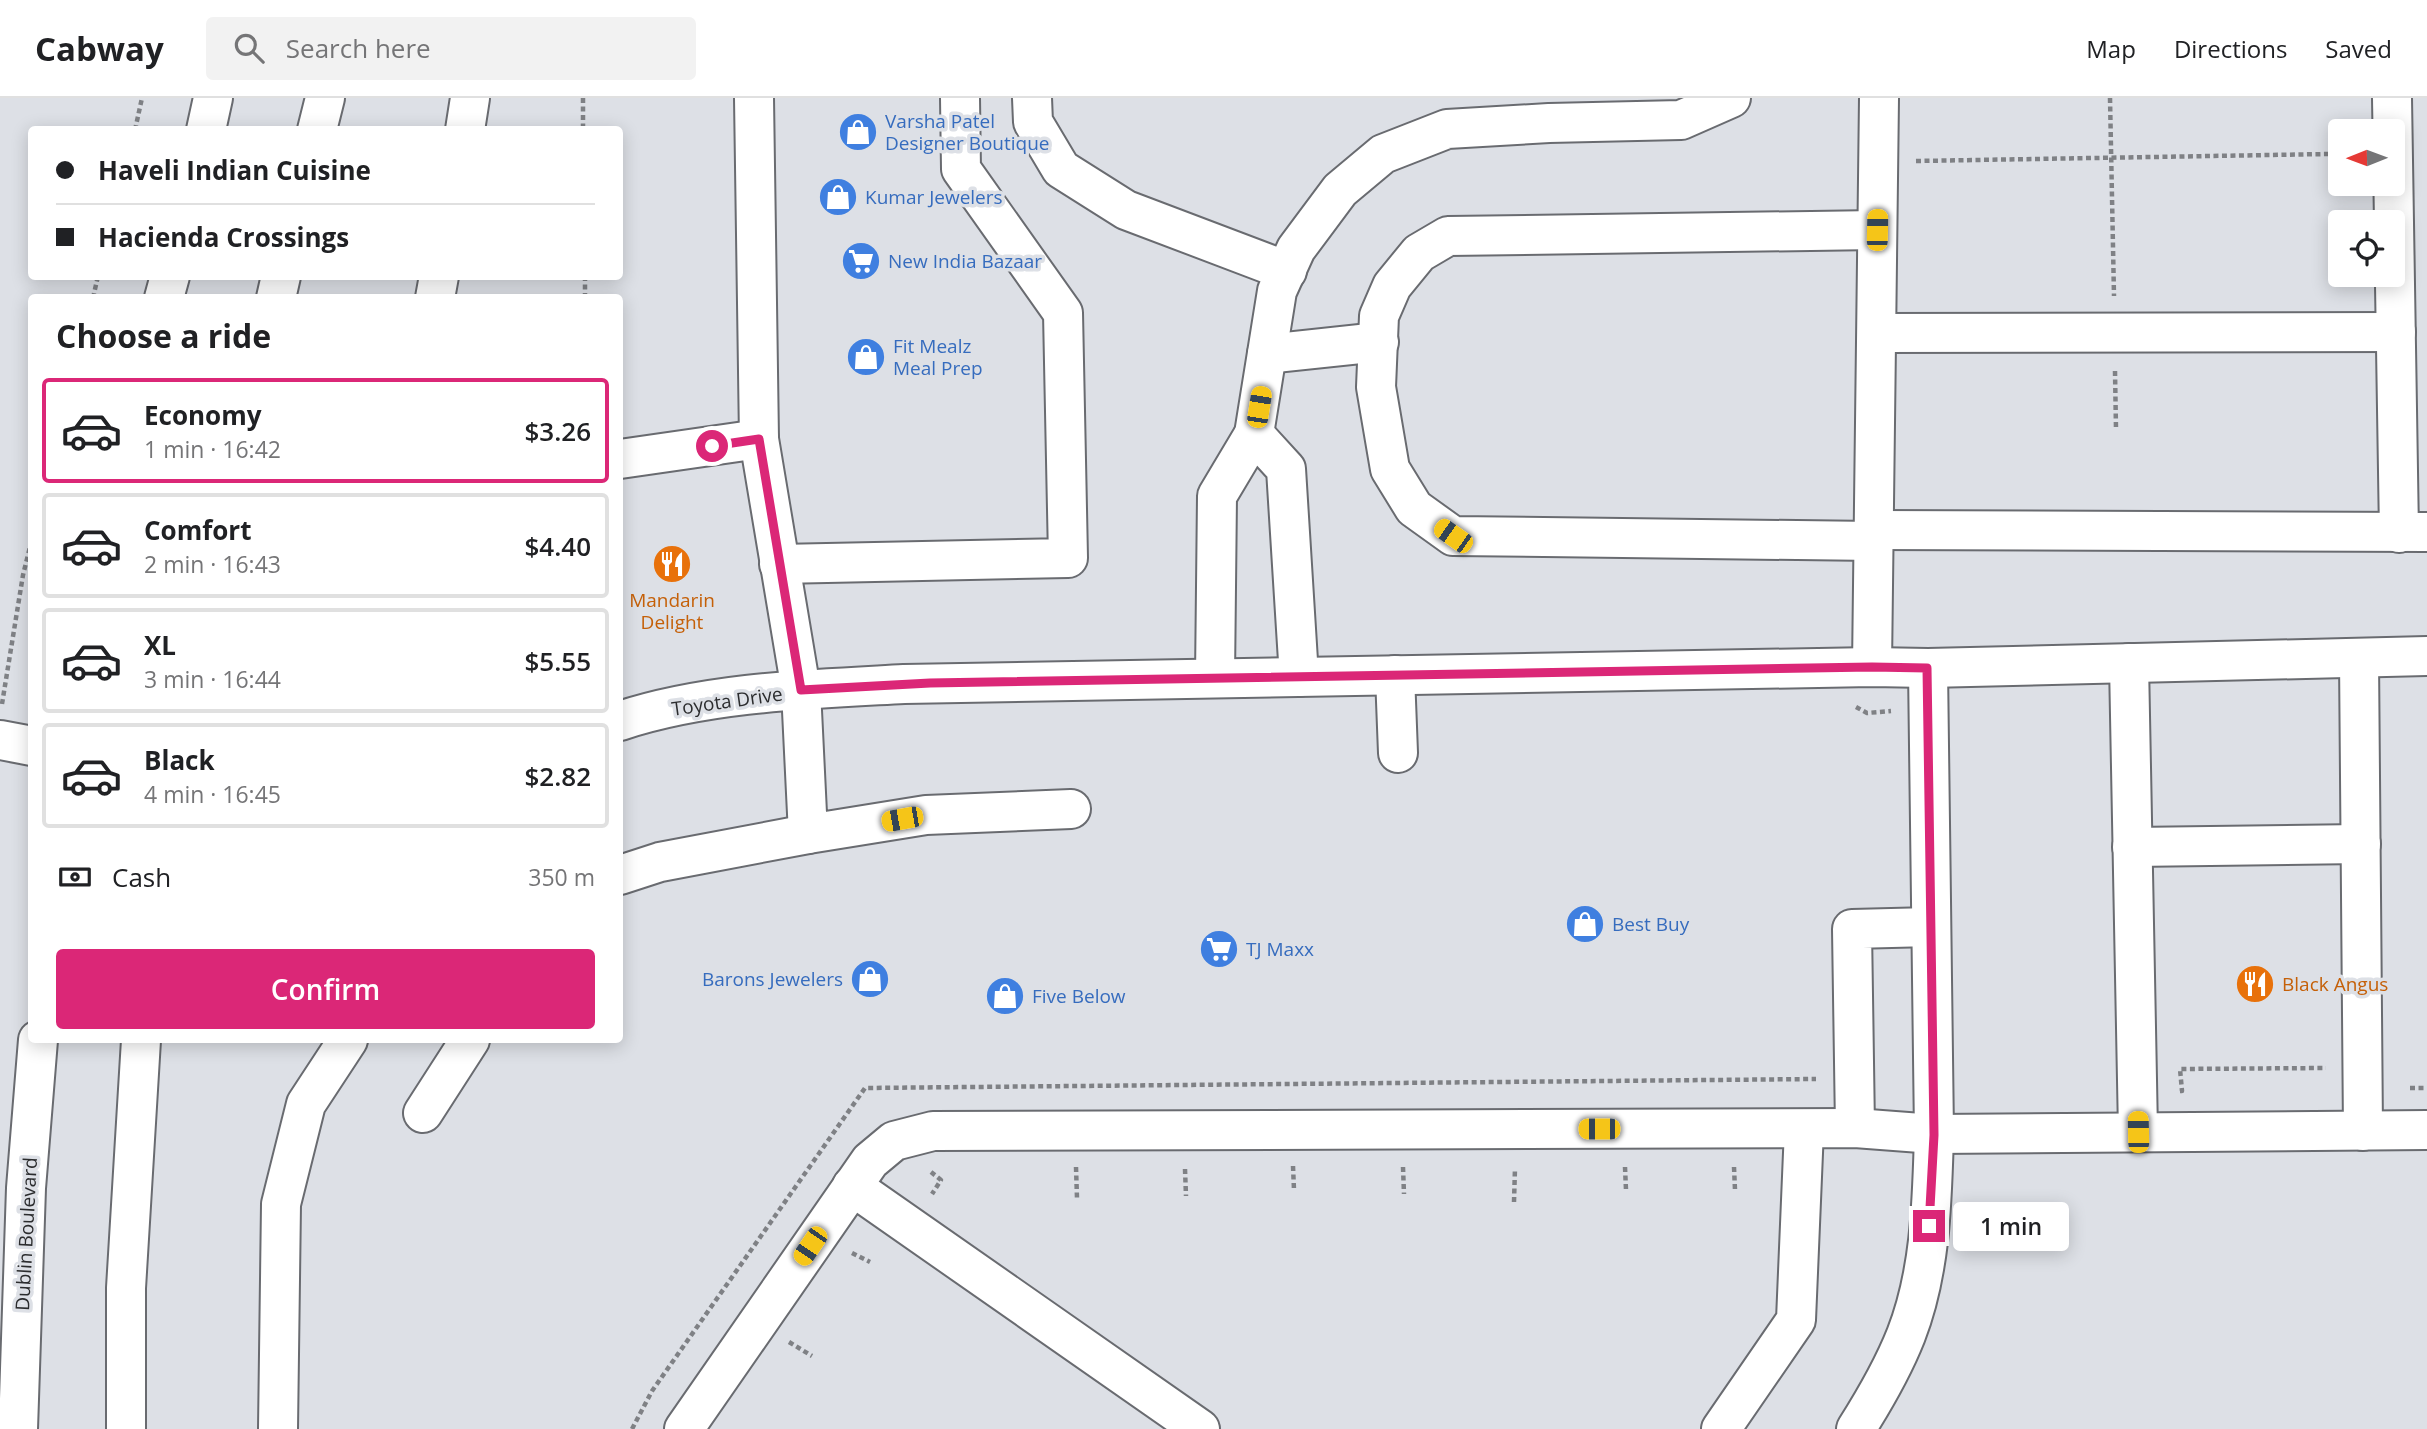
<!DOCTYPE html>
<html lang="en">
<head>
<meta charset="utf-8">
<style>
	:root { --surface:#fff; --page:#f2f2f2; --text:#202124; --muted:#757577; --line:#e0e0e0; --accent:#db2777 }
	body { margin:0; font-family:"Open Sans",sans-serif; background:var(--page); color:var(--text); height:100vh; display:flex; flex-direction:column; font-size:26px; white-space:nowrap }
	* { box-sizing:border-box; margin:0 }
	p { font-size:23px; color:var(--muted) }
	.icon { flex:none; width:38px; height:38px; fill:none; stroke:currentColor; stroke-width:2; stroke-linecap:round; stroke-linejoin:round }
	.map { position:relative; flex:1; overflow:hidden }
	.panel { position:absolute; left:28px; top:196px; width:595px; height:749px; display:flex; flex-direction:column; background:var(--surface); border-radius:7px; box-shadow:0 4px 18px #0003 }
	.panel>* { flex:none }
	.guide { position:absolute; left:28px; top:28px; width:595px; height:154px; border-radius:7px; box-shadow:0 4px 18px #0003; display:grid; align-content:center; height:154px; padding:0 28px; background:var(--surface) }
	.needle { width:46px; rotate:269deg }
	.controls { position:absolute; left:2328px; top:21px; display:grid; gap:14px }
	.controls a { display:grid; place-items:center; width:77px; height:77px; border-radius:7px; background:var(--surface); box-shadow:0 4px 18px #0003; font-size:35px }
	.end { position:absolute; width:32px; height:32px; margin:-16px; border:9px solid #db2777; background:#fff; box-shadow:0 0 0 4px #fff }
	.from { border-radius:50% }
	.bubble { position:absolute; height:49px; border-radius:7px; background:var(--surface); box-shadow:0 4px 18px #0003; font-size:23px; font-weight:600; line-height:49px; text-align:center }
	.car { position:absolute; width:21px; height:42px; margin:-21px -10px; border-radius:9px; box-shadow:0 0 5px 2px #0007; background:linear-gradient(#f5c518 24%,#345 0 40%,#f5c518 0 76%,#345 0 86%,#f5c518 0) }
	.guide b { display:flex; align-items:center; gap:24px; height:66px; font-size:26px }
	.guide b+b { border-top:2px solid var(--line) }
	.guide i { width:18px; height:18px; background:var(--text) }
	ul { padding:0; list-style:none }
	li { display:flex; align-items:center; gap:21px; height:105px; margin:0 14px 10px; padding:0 14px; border:4px solid var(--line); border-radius:7px }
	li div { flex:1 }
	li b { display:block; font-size:26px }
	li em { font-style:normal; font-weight:600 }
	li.active { border-color:var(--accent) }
	li>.icon { width:63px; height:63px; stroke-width:1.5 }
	h2 { padding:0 28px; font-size:32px; line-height:84px }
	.pay { display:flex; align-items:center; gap:18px; height:77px; padding:0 28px; font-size:26px }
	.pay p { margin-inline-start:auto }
	.action { display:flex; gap:14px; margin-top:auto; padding:14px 28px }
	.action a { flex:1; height:80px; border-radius:7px; background:var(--accent); color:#fff; font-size:28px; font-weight:600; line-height:80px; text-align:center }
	header { display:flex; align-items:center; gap:42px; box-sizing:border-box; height:98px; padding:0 35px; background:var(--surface); border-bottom:2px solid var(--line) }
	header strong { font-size:33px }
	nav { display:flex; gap:38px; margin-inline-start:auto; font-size:24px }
	.search { width:490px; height:63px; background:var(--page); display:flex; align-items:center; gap:18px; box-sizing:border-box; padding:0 24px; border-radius:7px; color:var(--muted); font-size:26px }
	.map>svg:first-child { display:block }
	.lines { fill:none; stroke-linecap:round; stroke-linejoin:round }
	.minor-casing { stroke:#696b70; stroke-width:42 }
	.major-casing { stroke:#696b70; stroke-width:42 }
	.path { stroke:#7f8185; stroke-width:4.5; stroke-dasharray:5 3.5; stroke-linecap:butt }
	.minor { stroke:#fff; stroke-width:38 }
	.major { stroke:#fff; stroke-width:38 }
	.route { stroke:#db2777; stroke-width:9 }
	.labels { text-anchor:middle; stroke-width:7; stroke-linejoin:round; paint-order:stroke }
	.shop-label { font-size:19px; fill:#366cbe; stroke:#dde0e6; text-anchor:start }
	.food-label { font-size:19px; fill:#c56008; stroke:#dde0e6 }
	.street-label { font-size:19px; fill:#2b2c2e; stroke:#dde0e6 }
</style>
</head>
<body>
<header>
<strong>Cabway</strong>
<div class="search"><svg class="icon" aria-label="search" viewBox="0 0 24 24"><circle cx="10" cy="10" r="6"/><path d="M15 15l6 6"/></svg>Search here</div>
<nav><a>Map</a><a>Directions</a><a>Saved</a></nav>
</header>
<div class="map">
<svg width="2427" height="1331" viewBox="0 0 2427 1331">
	<rect width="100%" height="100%" fill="#dde0e6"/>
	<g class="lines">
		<g class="minor-casing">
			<g id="minor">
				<path d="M754,0l5,341 42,251 7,144 118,-19 145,-6"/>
				<path d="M1032,0l1,24 28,47 65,41 161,61"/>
				<path d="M2392,0l7,435"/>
				<path d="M465,32l5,-32"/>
				<path d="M435,200l4,-22"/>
				<path d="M1877,235l519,-1"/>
				<path d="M1267,256l112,-12"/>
				<path d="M1254,336l23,-143 19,-42 44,-59 43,-36 64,-25 102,-6 132,-3 50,-22"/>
				<path d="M620,361l139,-20"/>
				<path d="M1874,432l553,2"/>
				<path d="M1874,443l-421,-5 -39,-28 -24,-39 -14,-82 3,-71 13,-30 27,-33 29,-17 429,-6"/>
				<path d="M779,466l289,-6 -5,-245 -102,-144 -1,-71"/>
				<path d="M2359,560l4,473"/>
				<path d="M2129,565l9,469"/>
				<path d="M1872,569l7,-569"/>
				<path d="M1395,577l3,78"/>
				<path d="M1215,580l2,-182 37,-62 32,35 13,208"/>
				<path d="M620,623c87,-29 193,-32 284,-37l968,-17 56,1 499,-12"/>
				<path d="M0,642l32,6"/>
				<path d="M2132,749l229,-3"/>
				<path d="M620,777l40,-13 148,-28"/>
				<path d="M423,1015l47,-73"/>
				<path d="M1855,1030l-3,-199 79,-2"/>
				<path d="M852,1088l348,243"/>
				<path d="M278,1331l3,-225 25,-100 42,-64"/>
				<path d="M684,1331l186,-268 24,-20 39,-10 922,-3 79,6 493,-4"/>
				<path d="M1721,1331l75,-109 8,-191"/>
				<path d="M1856,1331c19,-30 37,-61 50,-94 25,-64 26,-134 28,-201l-6,-466"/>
			</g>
		</g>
		<g class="major-casing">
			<g id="major">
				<path d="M206,32l7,-32"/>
				<path d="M317,32l8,-32"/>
				<path d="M164,200l6,-22"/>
				<path d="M276,200l5,-22"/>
				<path d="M18,1331l8,-241 12,-148"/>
				<path d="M126,1331v-141l15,-248"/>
			</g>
		</g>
		<g class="path">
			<path d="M583,0v32"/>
			<path d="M2110,0l4,198"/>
			<path d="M135,32l7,-32"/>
			<path d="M1916,63l413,-7"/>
			<path d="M585,178v22"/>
			<path d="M93,200l5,-22"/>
			<path d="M2115,273l1,58"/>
			<path d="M2,606l21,-129 9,-36"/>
			<path d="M1856,609l11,6 24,-2"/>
			<path d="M2410,990h17"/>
			<path d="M2180,993h2l-2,-22 146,-1"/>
			<path d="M1293,1068l1,24"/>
			<path d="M1076,1069l1,31"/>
			<path d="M1403,1069l1,27"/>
			<path d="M1625,1069l1,23"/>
			<path d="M1734,1069l1,23"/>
			<path d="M1185,1071l1,27"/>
			<path d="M931,1074l10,8 -9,14"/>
			<path d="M1514,1104l1,-34"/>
			<path d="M852,1155l18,9"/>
			<path d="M789,1244l23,14"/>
			<path d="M632,1331l20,-38 213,-303 951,-9"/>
		</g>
		<use href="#minor" class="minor"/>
		<use href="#major" class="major"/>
	</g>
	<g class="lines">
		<path class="route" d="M712,348l47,-7 42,251 129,-7 942,-16 55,1 7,467 -5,91"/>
	</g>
	<defs>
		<g id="shop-disc" transform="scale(2.0125)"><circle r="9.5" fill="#3f7fe0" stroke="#dde0e6"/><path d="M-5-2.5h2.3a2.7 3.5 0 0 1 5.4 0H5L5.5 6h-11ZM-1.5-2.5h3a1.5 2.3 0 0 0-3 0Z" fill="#fff"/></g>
		<g id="supermarket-disc" transform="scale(2.0125)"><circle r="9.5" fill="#3f7fe0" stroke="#dde0e6"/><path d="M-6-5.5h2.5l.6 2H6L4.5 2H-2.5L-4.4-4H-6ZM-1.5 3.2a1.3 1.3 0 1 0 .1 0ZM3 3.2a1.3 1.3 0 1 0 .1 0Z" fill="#fff"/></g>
		<g id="restaurant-disc" transform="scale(2.0125)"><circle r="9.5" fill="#e8710a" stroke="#dde0e6"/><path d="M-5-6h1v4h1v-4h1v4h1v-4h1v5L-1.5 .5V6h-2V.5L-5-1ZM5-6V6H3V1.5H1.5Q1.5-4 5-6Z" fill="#fff"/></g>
	</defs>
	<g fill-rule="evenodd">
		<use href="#shop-disc" x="858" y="34"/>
		<use href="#shop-disc" x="838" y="99"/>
		<use href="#supermarket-disc" x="861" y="163"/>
		<use href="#shop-disc" x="866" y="259"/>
		<use href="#restaurant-disc" x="672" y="466"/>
		<use href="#shop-disc" x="1585" y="826"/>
		<use href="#supermarket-disc" x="1219" y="851"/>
		<use href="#shop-disc" x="870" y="881"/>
		<use href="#restaurant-disc" x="2255" y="886"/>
		<use href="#shop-disc" x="1005" y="898"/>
	</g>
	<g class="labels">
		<g class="shop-label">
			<text x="885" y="30">Varsha Patel<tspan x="885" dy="22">Designer Boutique</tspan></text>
			<text x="865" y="106">Kumar Jewelers</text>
			<text x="888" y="170">New India Bazaar</text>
			<text x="893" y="255">Fit Mealz<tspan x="893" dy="22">Meal Prep</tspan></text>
			<text x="1612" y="833">Best Buy</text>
			<text x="1246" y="858">TJ Maxx</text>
			<text x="843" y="888" text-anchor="end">Barons Jewelers</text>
			<text x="1032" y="905">Five Below</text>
		</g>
		<g class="food-label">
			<text x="672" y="509">Mandarin<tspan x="672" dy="22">Delight</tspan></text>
			<text x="2282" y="893" text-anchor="start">Black Angus</text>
		</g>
		<g class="street-label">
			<text transform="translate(727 603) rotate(-8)" y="7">Toyota Drive</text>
			<text transform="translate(26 1136) rotate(-87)" y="7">Dublin Boulevard</text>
		</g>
	</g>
</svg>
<div class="controls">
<a><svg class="needle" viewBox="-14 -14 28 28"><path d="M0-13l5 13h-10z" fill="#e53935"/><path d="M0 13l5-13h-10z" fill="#757577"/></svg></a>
<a><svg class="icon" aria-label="locate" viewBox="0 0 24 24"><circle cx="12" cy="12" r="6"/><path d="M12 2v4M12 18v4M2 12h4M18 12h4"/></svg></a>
</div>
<i class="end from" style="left:712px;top:348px"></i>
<i class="end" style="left:1929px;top:1128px"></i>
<div class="bubble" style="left:1953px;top:1104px;width:116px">1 min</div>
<i class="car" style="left:1877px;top:132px;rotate:1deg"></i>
<i class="car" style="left:1259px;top:309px;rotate:9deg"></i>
<i class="car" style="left:1453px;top:438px;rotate:305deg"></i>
<i class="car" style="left:902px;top:721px;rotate:260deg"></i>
<i class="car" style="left:1599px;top:1031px;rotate:270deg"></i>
<i class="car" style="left:2138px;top:1034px;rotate:359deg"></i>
<i class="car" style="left:810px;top:1148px;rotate:214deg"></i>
<div class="guide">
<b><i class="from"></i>Haveli Indian Cuisine</b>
<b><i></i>Hacienda Crossings</b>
</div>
<section class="panel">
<h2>Choose a ride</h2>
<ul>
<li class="active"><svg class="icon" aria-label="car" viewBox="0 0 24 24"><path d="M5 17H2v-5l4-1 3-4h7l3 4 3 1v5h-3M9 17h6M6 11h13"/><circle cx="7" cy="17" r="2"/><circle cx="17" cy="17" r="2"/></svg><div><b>Economy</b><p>1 min · 16:42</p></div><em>$3.26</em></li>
<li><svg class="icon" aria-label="car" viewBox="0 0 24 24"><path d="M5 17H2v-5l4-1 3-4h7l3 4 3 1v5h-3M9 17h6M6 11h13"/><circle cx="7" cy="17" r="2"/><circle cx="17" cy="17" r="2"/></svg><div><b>Comfort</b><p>2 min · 16:43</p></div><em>$4.40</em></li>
<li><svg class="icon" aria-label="car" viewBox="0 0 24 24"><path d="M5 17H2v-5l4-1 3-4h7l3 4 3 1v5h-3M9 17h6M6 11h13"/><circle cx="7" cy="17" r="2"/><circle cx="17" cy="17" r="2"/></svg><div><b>XL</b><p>3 min · 16:44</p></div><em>$5.55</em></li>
<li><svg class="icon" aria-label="car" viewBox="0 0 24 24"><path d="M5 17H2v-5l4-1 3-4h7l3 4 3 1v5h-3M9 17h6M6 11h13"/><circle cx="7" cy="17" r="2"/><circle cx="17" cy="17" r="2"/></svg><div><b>Black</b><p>4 min · 16:45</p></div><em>$2.82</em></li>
</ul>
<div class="pay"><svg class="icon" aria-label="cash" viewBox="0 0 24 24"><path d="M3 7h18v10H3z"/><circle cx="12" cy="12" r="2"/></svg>Cash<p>350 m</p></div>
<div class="action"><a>Confirm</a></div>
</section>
</div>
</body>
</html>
